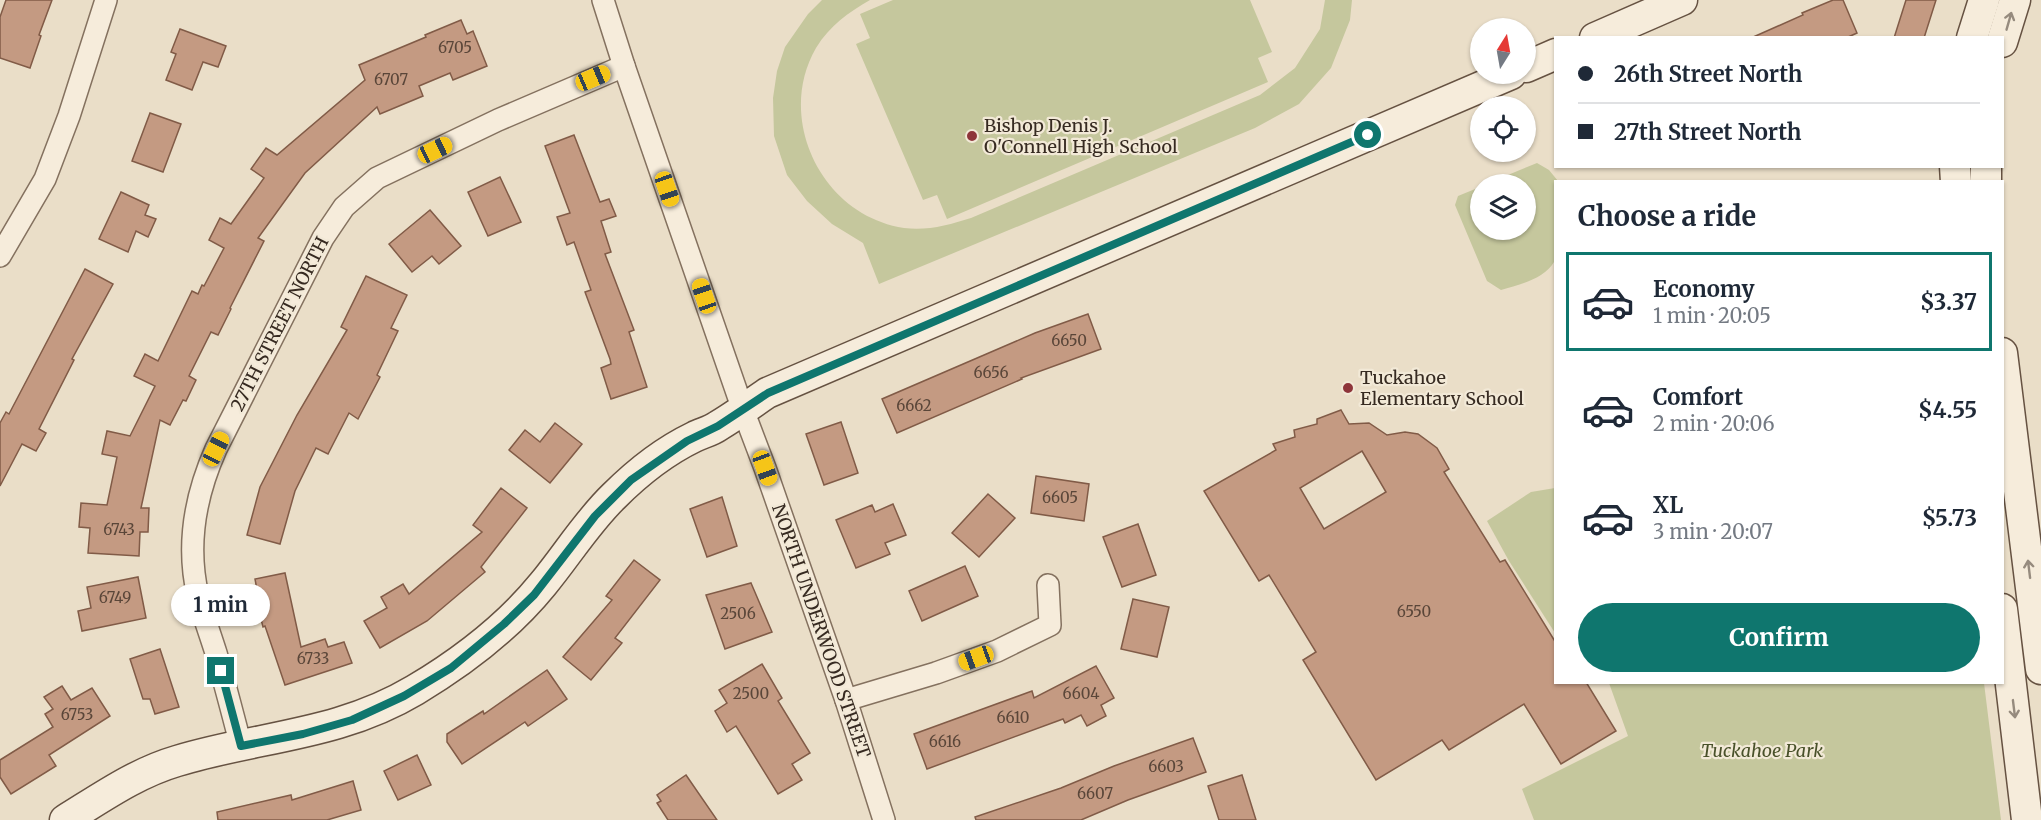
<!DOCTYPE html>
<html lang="en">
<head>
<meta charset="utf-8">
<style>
	:root { --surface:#fff; --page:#f2f2f3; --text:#1f2937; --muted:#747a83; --line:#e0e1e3; --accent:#0f766e }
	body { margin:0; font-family:Merriweather,serif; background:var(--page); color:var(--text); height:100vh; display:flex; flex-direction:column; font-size:22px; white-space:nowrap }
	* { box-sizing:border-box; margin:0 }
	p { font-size:20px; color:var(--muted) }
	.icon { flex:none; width:33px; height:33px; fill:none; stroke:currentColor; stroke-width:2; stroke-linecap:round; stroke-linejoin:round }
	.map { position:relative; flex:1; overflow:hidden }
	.details { position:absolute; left:1554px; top:180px; width:450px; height:504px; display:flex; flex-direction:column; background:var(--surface); border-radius:0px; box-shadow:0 2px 4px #0004 }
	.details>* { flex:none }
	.banner { position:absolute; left:1554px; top:36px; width:450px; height:132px; border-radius:0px; box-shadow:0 2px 4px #0004; display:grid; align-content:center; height:132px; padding:0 24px; background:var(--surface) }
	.needle { width:39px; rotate:11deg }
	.fabs { position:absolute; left:1470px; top:18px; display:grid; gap:12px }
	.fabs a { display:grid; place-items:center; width:66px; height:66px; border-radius:50%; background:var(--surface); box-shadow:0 2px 4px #0004; font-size:30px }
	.end { position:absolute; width:27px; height:27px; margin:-14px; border:8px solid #0f766e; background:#fff; box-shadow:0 0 0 3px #fff }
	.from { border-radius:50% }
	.bubble { position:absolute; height:42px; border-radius:21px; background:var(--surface); box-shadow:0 2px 4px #0004; font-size:20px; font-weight:700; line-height:42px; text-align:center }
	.car { position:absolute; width:18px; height:36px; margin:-18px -9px; border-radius:8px; box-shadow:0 0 4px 2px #0007; background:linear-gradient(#f5c518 24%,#345 0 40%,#f5c518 0 76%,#345 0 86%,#f5c518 0) }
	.banner b { display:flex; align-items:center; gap:21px; height:57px; font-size:22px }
	.banner b+b { border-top:2px solid var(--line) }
	.banner i { width:15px; height:15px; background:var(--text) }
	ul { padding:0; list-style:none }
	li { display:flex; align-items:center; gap:18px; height:99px; margin:0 12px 9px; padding:0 12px; border:3px solid transparent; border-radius:0px }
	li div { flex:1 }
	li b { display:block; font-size:22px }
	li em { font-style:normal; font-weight:700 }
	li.current { border-color:var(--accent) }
	li>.icon { width:54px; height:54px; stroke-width:1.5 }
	h2 { padding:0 24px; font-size:27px; line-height:72px }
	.cta { display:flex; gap:12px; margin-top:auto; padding:12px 24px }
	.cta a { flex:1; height:69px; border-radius:36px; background:var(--accent); color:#fff; font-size:24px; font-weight:700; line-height:69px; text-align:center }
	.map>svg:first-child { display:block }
	.green { fill:#c5c79d }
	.building { fill:#c49a82; stroke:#815b47; stroke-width:1.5; fill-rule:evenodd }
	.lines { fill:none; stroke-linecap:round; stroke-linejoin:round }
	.street-casing { stroke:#84715f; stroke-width:24 }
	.secondary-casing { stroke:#665242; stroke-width:33 }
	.street { stroke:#f6ecdb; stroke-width:21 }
	.secondary { stroke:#f6ecdb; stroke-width:30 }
	.oneway { stroke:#968b7e }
	.route { stroke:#0f766e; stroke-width:8 }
	.poi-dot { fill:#8e353a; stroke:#f2e9d7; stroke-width:2 }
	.labels { text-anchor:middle; stroke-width:4.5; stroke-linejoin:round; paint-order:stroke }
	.number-label { font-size:15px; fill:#5a4639 }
	.poi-label { font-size:18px; fill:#362a21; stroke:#f2e9d7; text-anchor:start }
	.street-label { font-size:18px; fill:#362a21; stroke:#f2e9d7 }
	.park-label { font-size:18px; font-style:italic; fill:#49512a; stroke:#f2e9d7 }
</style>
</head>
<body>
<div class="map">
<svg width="2041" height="820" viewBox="0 0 2041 820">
	<rect width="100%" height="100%" fill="#eadec8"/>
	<g class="green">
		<path d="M822,0h48c-22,13 -40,25 -54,48 -41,71 6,168 88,180 23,3 45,-3 67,-10l289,-123 35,-27 25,-39 5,-29h27l-2,20 -19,48 -32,36 -44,24 -376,156 -16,-41 -31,-19 -25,-23 -20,-26 -13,-39 -1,-38 4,-27 8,-24 23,-33z"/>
		<path d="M893,0h357l22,52 -14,6 10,24 -321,137 -10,-24 -14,5 -67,-156 14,-6 -10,-24z"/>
		<path d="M1537,163l12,7 9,11 -2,1c0,14 3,70 -2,80 -10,17 -35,23 -53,28l-14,-9 -32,-76 3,-9 22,-9v43h46v-46h-40z"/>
		<path d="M1555,488h1l-1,145 -46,-72 -22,-40 44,-29z"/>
		<path d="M1609,683h375l17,137h-467l-12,-31 106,-53z"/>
	</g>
	<g class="building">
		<path d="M6,0h46l-13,35 2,1 -11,32 -30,-10v-41z"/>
		<path d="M1833,0h10l14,33 -11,5h-95l52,-23 -1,-2z"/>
		<path d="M1906,0h30l-12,38h-30z"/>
		<path d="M461,20l6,14 6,-3 14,35 -34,14 -3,-7 -31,13 4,10 -43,18 -3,-7 -72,66 -47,65 6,3 -34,67 1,1 -13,26 -7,-3 -22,44 7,4 -10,21 -3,-1 -13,25 -10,-5 -19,88h8l-1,24h-8l-1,24 -51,-3 2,-25 -11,-1 2,-24 26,2 10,-48 -15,-3 5,-23 23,5 25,-50 -21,-10 11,-22 13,7 34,-70 6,3 4,-9 2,1 20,-38 -15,-8 11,-22 11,6 33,-46 -13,-9 15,-21 11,7 88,-75 -6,-15 67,-28 -1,-2z"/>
		<path d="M180,29l46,17 -8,21 -15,-5 -11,28 -26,-10 10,-26 -5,-2z"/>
		<path d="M150,113l31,11 -18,48 -31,-11z"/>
		<path d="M574,135l26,67 9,-3 7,17 -15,5 10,31 -6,2 29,76 -5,2 18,55 -36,12 -10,-31 10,-4 -1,-5 -25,-67 6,-2 -17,-48 -7,3 -10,-28 13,-4 -25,-67z"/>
		<path d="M500,177l21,45 -33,14 -20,-44z"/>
		<path d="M121,192l28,13 -4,10 11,4 -8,18 -12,-6 -8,21 -29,-13z"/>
		<path d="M430,210l31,36 -22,18 -7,-8 -20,16 -23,-28z"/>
		<path d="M85,269l28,15 -41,75 2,1 -35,69 7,4 -10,18 -14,-7 -22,42v-63l6,-11 3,2z"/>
		<path d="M366,276l41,19 -16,33 7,3 -21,44 3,2 -22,42 -9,-6 -21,41 -12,-6 -21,43 -15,53 -33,-9 13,-48 37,-72 50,-85 -6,-3z"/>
		<path d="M1088,314l13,35 -80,29 1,1 -125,54 -15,-34 153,-66z"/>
		<path d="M1341,410l8,14 20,-1 18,12 18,-3 13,2 19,14 12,21 -5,3 56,90 5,-2 51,83v39h30l30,49 -55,33 -37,-60 -75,46 -7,-10 -66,40 -73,-120 13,-8 -47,-77 -10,6 -55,-90 72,-41 -3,-6 22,-7 -1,-7 23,-6v-5zM1362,451l24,41 -62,37 -24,-41z"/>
		<path d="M841,422l17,51 -34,12 -18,-51z"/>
		<path d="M555,423l27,21 -32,39 -41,-33 16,-20 15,12z"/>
		<path d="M1036,476l53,8 -5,37 -53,-8z"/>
		<path d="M501,488l26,20 -46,59 4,5 -58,49 -47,27 -16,-27 23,-13 -6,-11 22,-13 6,10 73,-62 -9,-7z"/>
		<path d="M988,494l27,24 -36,39 -27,-24z"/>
		<path d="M722,497l15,49 -30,11 -17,-48z"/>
		<path d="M893,504l13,31 -21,8 5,11 -34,14 -20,-48 36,-15 3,7z"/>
		<path d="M1138,524l18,51 -34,12 -19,-50z"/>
		<path d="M634,560l26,20 -45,58 7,5 -31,37 -28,-23 49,-57 -6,-4z"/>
		<path d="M965,566l13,30 -56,25 -13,-30z"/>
		<path d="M285,573l16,74 24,-8 3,8 16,-5 8,21 -67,22 -20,-59 -2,1 -8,-31 3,-1 -3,-16z"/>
		<path d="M138,577l8,41 -64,13 -4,-20 13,-3 -4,-21z"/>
		<path d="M751,583l21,49 -47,17 -19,-54z"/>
		<path d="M1133,599l36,8 -12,50 -36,-8z"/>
		<path d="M160,649l19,58 -24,7 -5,-15h-7l-13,-40z"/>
		<path d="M762,664l20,34 -4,3 32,52 -18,11 10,16 -24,14 -42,-68 -9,6 -12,-21 12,-8 -8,-13z"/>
		<path d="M1096,666l18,32 -13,7 5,11 -19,10 -6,-11 -16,8 -2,-4 -136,50 -13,-35 118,-43 2,7z"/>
		<path d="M547,670l20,29 -39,27 -3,-4 -63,42 -15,-22v-8l36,-23 1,3z"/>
		<path d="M62,686l9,14 21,-12 18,28 -61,39 7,11 -45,28 -11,-17v-17l53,-33 -8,-13 8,-5 -9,-12z"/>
		<path d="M1193,738l13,34 -78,28 -47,20h-105l-1,-3 86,-29 53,-22z"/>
		<path d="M417,755l14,30 -33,15 -14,-29z"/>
		<path d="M686,775l31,45h-49l-11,-17 4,-2 -4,-6z"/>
		<path d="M1242,775l14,45h-37l-11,-34z"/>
		<path d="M353,781l8,29 -34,10h-109l-1,-8 74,-17 1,5z"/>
	</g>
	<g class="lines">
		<g class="street-casing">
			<g id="street">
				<path d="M603,0l21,66 119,344 22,58 81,232 38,120"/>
				<path d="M0,256l45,-77 24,-63 37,-116"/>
				<path d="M846,700l90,-27 61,-22 53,-26 -2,-40"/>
				<path d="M241,746c-8,-31 -16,-62 -25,-93 -6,-19 -13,-38 -18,-57 -12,-51 -3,-100 18,-147l107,-211 21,-31 33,-29 121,-58 126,-54"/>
			</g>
		</g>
		<g class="secondary-casing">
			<g id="secondary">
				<path d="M1595,38l87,-38"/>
				<path d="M1972,38l12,-38"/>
				<path d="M2002,42l13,-42"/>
				<path d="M1526,67l30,-13"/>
				<path d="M1955,166l1,16"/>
				<path d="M1986,182v-16"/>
				<path d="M2002,353l39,316"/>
				<path d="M2002,609l25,211"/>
				<path d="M65,820c36,-22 71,-47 112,-59 82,-25 161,-25 238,-71 47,-28 93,-63 128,-106 24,-29 44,-62 71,-88 23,-23 51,-45 80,-59 8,-4 17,-6 24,-11 17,-10 33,-22 49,-33l744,-319"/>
			</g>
		</g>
		<use href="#street" class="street"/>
		<use href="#secondary" class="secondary"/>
	</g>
	<defs><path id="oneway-shaft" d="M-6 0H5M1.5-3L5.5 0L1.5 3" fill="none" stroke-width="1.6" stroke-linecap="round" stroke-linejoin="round" transform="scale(1.5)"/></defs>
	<g class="oneway">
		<use href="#oneway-shaft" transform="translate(2009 21) rotate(-74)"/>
		<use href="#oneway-shaft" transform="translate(2029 569) rotate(-97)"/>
		<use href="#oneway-shaft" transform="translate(2014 709) rotate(83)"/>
	</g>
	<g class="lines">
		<path class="route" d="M221,671l20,75 62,-12 49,-14 52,-24 47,-28 53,-44 30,-29 61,-79 36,-36 56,-39 31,-15 50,-33 600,-258"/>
	</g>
	<g class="poi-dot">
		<circle cx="972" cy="136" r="6"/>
		<circle cx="1348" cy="388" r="6"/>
	</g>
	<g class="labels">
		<g class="number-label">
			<text x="455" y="53">6705</text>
			<text x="391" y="85">6707</text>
			<text x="1069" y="346">6650</text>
			<text x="991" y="378">6656</text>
			<text x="914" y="411">6662</text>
			<text x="1060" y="503">6605</text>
			<text x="119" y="535">6743</text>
			<text x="115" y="603">6749</text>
			<text x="1414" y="617">6550</text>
			<text x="738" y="619">2506</text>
			<text x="313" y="664">6733</text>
			<text x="751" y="699">2500</text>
			<text x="1081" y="699">6604</text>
			<text x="77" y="720">6753</text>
			<text x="1013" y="723">6610</text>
			<text x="945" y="747">6616</text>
			<text x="1166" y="772">6603</text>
			<text x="1095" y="799">6607</text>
		</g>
		<g class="poi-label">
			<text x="984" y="132">Bishop Denis J.<tspan x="984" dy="21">O'Connell High School</tspan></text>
			<text x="1360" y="384">Tuckahoe<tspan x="1360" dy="21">Elementary School</tspan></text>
		</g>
		<g class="street-label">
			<text transform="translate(280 324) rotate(-63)" y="6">27TH STREET NORTH</text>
			<text transform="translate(821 631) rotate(71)" y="6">NORTH UNDERWOOD STREET</text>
		</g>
		<g class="park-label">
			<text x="1762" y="757">Tuckahoe Park</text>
		</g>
	</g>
</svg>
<div class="fabs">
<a><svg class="needle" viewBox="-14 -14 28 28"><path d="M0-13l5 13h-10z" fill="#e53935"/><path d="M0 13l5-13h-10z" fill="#747a83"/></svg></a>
<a><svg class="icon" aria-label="locate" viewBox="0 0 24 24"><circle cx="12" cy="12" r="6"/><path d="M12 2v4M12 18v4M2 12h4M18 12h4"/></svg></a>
<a><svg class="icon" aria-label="layers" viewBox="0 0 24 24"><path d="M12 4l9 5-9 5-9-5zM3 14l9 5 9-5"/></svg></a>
</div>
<i class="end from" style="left:1368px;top:135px"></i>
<i class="end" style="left:221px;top:671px"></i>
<div class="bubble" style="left:171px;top:584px;width:99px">1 min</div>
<i class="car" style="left:593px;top:78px;rotate:67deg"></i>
<i class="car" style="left:435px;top:150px;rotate:65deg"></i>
<i class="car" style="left:667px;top:189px;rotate:161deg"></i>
<i class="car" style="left:704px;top:296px;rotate:341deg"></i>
<i class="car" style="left:216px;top:449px;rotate:26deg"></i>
<i class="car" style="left:765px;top:468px;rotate:160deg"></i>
<i class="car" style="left:976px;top:658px;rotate:250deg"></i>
<div class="banner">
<b><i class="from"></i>26th Street North</b>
<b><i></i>27th Street North</b>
</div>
<section class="details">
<h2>Choose a ride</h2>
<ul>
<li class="current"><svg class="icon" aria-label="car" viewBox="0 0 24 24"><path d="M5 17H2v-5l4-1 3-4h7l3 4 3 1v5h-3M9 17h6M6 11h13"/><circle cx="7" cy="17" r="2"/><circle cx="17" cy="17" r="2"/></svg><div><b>Economy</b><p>1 min · 20:05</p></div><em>$3.37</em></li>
<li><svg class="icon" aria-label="car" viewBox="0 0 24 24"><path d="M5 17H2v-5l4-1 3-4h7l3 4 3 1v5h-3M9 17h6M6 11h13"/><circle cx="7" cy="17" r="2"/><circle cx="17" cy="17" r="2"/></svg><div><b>Comfort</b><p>2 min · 20:06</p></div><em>$4.55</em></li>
<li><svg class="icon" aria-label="car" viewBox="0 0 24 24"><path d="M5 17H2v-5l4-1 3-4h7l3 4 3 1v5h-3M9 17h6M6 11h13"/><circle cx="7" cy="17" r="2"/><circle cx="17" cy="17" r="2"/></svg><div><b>XL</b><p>3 min · 20:07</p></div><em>$5.73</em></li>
</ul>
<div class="cta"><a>Confirm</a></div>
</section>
</div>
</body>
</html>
